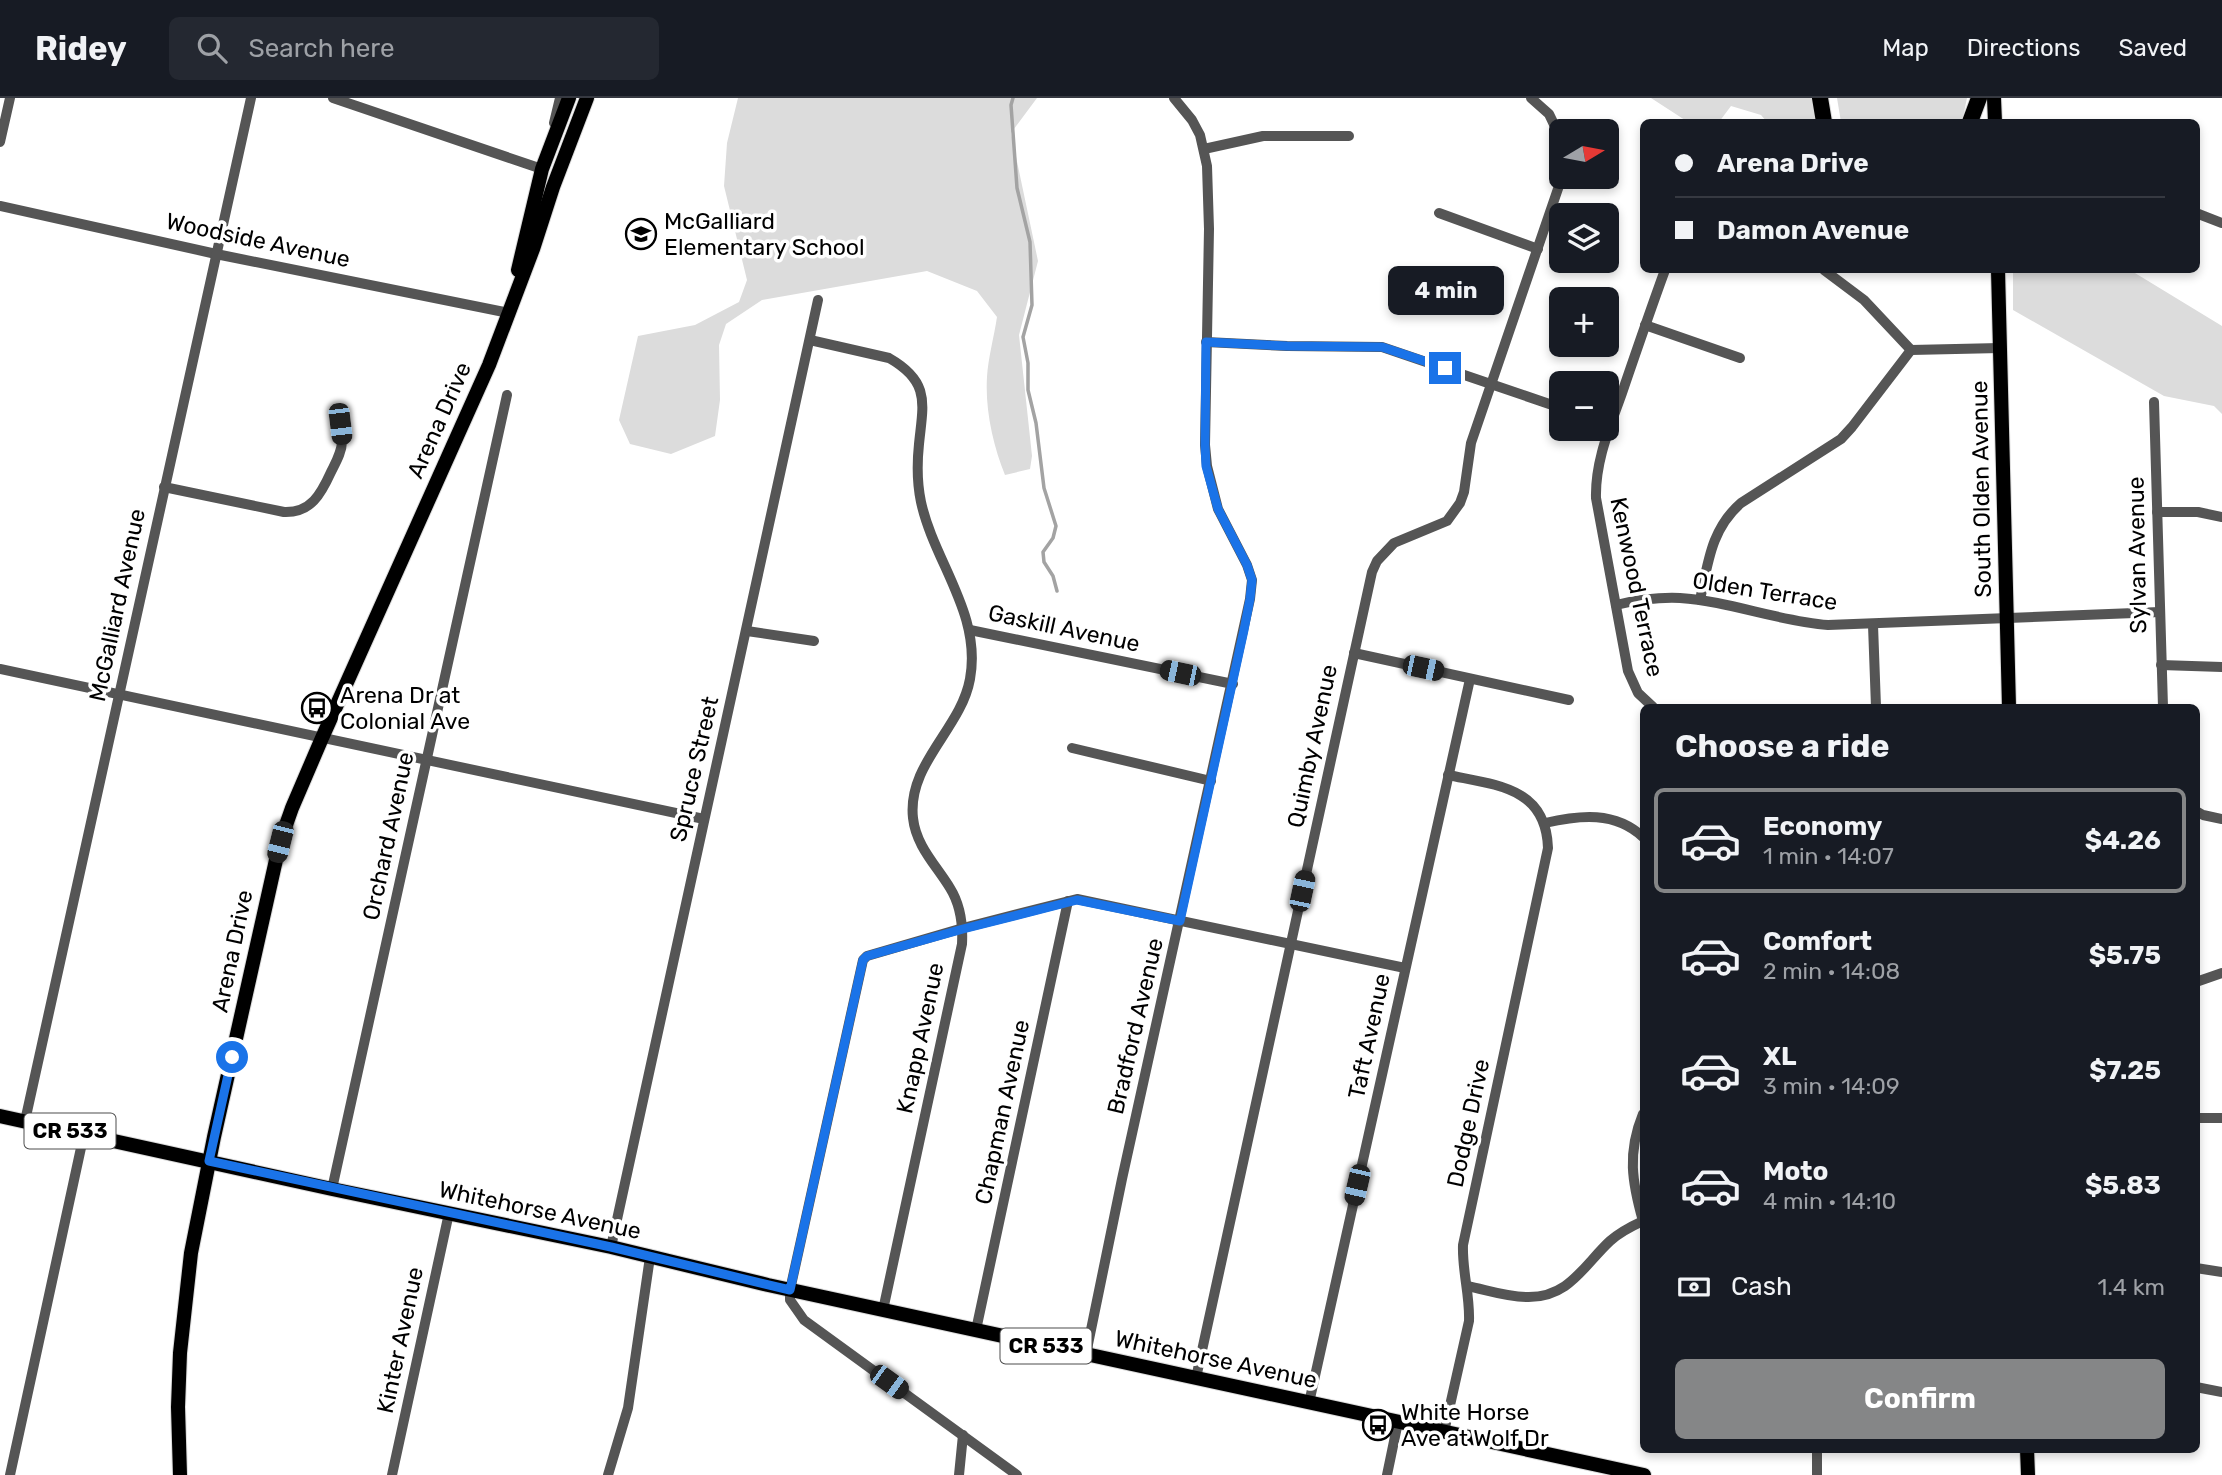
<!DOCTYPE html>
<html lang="en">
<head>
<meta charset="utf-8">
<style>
	:root { --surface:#171b24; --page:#242831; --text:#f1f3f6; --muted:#9ea1a6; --line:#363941; --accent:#858687 }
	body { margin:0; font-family:Rubik,sans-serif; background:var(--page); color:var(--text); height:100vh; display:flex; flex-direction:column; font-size:26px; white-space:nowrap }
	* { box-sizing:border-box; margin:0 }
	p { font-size:23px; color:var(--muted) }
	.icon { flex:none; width:38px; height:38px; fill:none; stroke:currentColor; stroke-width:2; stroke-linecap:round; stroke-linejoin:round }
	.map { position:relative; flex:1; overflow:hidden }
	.sheet { position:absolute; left:1640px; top:606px; width:560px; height:749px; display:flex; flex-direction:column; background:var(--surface); border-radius:10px; box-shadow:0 4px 10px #0003 }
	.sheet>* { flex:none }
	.top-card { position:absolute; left:1640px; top:21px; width:560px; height:154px; border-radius:10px; box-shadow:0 4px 10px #0003; display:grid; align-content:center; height:154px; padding:0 35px; background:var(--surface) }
	.needle { width:46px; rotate:80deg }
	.buttons { position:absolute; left:1549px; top:21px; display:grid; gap:14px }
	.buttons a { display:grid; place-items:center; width:70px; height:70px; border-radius:10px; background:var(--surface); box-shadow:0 4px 10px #0003; font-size:35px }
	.end { position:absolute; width:32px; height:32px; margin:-16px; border:9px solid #1a73e8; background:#fff; box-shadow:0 0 0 4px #fff }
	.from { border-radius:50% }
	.bubble { position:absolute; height:49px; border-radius:10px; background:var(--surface); box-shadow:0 4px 10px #0003; font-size:23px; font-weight:700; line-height:49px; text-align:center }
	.car { position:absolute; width:21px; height:42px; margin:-21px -10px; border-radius:9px; box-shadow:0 0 5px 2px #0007; background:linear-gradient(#222 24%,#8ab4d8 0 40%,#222 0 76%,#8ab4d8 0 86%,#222 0) }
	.top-card b { display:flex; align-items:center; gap:24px; height:66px; font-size:26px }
	.top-card b+b { border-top:2px solid var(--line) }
	.top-card i { width:18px; height:18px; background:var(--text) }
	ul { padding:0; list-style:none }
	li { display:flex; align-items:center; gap:21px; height:105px; margin:0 14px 10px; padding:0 21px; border:4px solid transparent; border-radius:10px }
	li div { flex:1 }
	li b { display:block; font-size:26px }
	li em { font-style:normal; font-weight:700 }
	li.on { border-color:var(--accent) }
	li>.icon { width:63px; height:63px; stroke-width:1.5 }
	h2 { padding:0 35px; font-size:32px; line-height:84px }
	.pay { display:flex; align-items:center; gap:18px; height:77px; padding:0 35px; font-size:26px }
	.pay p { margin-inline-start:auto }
	.primary-button { display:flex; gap:14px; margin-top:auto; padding:14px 35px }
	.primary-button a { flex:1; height:80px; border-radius:10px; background:var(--accent); color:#fff; font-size:28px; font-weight:700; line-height:80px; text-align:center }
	header { display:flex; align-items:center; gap:42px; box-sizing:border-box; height:98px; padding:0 35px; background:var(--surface); border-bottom:2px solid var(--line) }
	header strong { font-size:33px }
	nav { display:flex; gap:38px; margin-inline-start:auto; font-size:24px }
	.search { width:490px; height:63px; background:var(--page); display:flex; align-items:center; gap:18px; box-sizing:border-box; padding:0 24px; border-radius:10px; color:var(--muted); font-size:26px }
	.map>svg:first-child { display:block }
	.green { fill:#dcdcdc }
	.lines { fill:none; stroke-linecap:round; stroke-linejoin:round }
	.stream { stroke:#a3a3a3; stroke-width:3.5 }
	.major-casing { stroke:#dbdbdb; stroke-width:16 }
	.highway-casing { stroke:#dbdbdb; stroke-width:18 }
	.minor { stroke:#555; stroke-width:10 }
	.major { stroke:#000; stroke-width:14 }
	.highway { stroke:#000; stroke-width:16 }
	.route { stroke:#1a73e8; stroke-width:9 }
	.labels { text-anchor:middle; stroke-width:7; stroke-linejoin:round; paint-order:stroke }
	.shield { fill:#fff; stroke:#4c4c4c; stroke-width:2 }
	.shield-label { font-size:21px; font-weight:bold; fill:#000 }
	.poi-label { font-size:23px; fill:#000; stroke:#fff; text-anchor:start }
	.street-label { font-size:23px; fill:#000; stroke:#fff }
</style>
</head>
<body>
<header>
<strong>Ridey</strong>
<div class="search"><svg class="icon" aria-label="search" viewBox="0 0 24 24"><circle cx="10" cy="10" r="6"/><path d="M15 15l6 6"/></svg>Search here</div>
<nav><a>Map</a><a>Directions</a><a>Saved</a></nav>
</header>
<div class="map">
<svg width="2222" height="1377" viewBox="0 0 2222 1377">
	<rect width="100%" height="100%" fill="#fff"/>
	<g class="green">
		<path d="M738,0h299l-26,35 27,128 -19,74 13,121 -2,13 -25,6c-12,-30 -20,-65 -18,-98 1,-19 7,-40 10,-60l-20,-26 -50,-20 -165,29 -36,24 -7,21 1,55 -5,36 -44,18 -41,-10 -11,-24 19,-84 57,-11 44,-23 8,-22 -23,-94 3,-43z"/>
		<path d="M1651,0h163l-1,9 6,15h-52l-6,-7 -30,-9 -12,16h-31z"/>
		<path d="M1837,0h130l-5,24h-121z"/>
		<path d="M2013,172h117l92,56v88l-8,-8 -50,-10 -151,-86z"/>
	</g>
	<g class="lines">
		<path class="stream" d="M1013,0l-2,7 6,83 13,54 2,63 -9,32 5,26v27l8,33 8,65 12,38 -3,12 -10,14 1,10 9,14 4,15"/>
		<g class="major-casing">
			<g id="major">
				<path d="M1994,0l1,24"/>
				<path d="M518,172l24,-101 27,-71"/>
				<path d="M1998,172l11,437"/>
				<path d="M0,1018l332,73 279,58 157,38 876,190"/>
				<path d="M2027,1351l1,26"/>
				<path d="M180,1377l-2,-68 2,-54 11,-100 23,-116 66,-295 12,-34 30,-70 167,-373 44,-116 20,-62 34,-89"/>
			</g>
		</g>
		<g class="highway-casing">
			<g id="highway">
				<path d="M1820,0l4,24"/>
				<path d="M1970,24l9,-24"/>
			</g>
		</g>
		<g class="minor">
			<path d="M333,0l209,71"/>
			<path d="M1531,0l18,16 12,25"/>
			<path d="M554,25l6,-25"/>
			<path d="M0,44l10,-44"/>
			<path d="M1204,51l59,-13h86"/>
			<path d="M0,108l216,48 293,59"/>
			<path d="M1439,115l99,36"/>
			<path d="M2196,115l26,10"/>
			<path d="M1824,172l40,30 47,50 89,-2"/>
			<path d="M1645,227l95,33"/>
			<path d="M810,242l79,18c42,24 34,46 30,86 -2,19 -2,39 2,58 13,60 61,112 49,177 -9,50 -63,85 -57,139 3,28 23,47 37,70 10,16 13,37 12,56l-79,366"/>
			<path d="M1206,244l81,4 95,1 179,61"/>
			<path d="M2154,304l9,305"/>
			<path d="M164,389l120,25c27,1 37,-18 47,-40 5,-10 11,-20 11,-31 0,-5 -1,-11 -2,-17"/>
			<path d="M2157,414h41l24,5"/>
			<path d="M1700,502c8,-37 11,-71 41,-97l100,-64 11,-12 59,-77"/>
			<path d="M1616,507c21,-5 42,-8 64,-7 49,3 97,23 148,27l332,-13"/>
			<path d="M1873,527l3,82"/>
			<path d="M970,532l263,54"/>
			<path d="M747,533l67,10"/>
			<path d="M1354,555l215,47"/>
			<path d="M2161,567l61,2"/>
			<path d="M0,571l704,150"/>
			<path d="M1653,609l-15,-14 -10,-22 -32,-173c-1,-37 14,-71 26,-105 14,-41 28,-82 43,-123"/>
			<path d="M1072,650l139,33"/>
			<path d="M2196,713l7,4 19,4"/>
			<path d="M1545,725c35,-8 70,-12 98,14"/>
			<path d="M2196,884l26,-9"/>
			<path d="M2196,1020h26"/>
			<path d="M25,1023l226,-1023"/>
			<path d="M332,1091l175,-794"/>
			<path d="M1643,1123c-11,-39 -16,-68 0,-107"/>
			<path d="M611,1149l207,-947"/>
			<path d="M2196,1170l26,4"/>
			<path d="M1467,1188c20,4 39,11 60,11 42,1 57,-32 83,-56 10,-9 22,-15 33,-20"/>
			<path d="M976,1232l92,-429"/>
			<path d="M1086,1256l36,-175 128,-580 2,-19 -5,-15 -29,-56 -11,-43 -2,-21 4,-216 -2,-63 -7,-31 -8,-15 -18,-22"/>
			<path d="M1196,1280l176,-806 5,-11 17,-18 53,-22 13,-18 4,-11 7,-49 91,-266"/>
			<path d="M2196,1289l26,5"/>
			<path d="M1309,1305l161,-724"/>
			<path d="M1444,1334l25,-111c1,-26 -7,-50 -6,-76l85,-397c-2,-61 -52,-63 -100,-73"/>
			<path d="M1817,1351v26"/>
			<path d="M10,1377l74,-341"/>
			<path d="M392,1377l57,-262"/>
			<path d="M608,1377l20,-67 22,-151"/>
			<path d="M959,1377l4,-40"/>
			<path d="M1017,1377l-213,-155 -14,-20v-10l73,-330 4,-4 96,-28 114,-29 328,69"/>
			<path d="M1387,1377l11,-53"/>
		</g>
		<use href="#major" class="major"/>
		<use href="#highway" class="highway"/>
	</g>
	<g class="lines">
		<path class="route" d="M232,959l-23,104 402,86 179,43 73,-330 4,-4 96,-27 114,-29 103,21 64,-291 6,-31 2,-19 -5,-15 -29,-56 -12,-43 -1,-21 1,-103 81,4 95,1 63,21"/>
	</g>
	<defs>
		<g id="school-ring" transform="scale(1.575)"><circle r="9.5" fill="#fff" stroke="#000" stroke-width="1.5"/><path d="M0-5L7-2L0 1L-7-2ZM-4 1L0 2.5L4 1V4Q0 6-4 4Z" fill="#000"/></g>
		<g id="bus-ring" transform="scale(1.575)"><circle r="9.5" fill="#fff" stroke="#000" stroke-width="1.5"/><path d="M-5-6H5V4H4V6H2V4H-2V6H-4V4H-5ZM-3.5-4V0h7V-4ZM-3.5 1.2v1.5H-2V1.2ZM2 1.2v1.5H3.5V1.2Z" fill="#000"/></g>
	</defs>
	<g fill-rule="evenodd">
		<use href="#school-ring" x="641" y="136"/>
		<use href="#bus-ring" x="317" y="610"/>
		<use href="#bus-ring" x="1378" y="1327"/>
	</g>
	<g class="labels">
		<g class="shield">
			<rect x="24.5" y="1015.5" width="91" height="35" rx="5"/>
			<rect x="1000.5" y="1230.5" width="91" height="35" rx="5"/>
		</g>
		<g class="shield-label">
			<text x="70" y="1040">CR 533</text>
			<text x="1046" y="1255">CR 533</text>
		</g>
		<g class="poi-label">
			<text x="664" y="131">McGalliard<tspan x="664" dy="26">Elementary School</tspan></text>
			<text x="340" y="605">Arena Dr at<tspan x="340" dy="26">Colonial Ave</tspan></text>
			<text x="1401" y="1322">White Horse<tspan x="1401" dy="26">Ave at Wolf Dr</tspan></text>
		</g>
		<g class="street-label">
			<text transform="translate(258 142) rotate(12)" y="8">Woodside Avenue</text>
			<text transform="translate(439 322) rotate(-66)" y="8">Arena Drive</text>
			<text transform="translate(1981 391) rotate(-91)" y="8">South Olden Avenue</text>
			<text transform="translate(2137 457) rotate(-91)" y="8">Sylvan Avenue</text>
			<text transform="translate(1637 489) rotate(78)" y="8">Kenwood Terrace</text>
			<text transform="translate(1765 493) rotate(9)" y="8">Olden Terrace</text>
			<text transform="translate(117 507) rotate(-78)" y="8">McGalliard Avenue</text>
			<text transform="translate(1064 530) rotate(12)" y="8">Gaskill Avenue</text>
			<text transform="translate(1312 648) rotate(-78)" y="8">Quimby Avenue</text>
			<text transform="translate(694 671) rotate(-77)" y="8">Spruce Street</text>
			<text transform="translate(388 738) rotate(-78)" y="8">Orchard Avenue</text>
			<text transform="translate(232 853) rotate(-78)" y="8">Arena Drive</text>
			<text transform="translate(1135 928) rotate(-77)" y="8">Bradford Avenue</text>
			<text transform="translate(1369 938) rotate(-78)" y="8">Taft Avenue</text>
			<text transform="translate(920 940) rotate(-78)" y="8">Knapp Avenue</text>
			<text transform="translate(1002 1014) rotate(-78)" y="8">Chapman Avenue</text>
			<text transform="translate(1468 1025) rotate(-78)" y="8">Dodge Drive</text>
			<text transform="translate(540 1112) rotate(12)" y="8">Whitehorse Avenue</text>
			<text transform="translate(400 1242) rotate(-78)" y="8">Kinter Avenue</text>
			<text transform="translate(1216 1261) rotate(12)" y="8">Whitehorse Avenue</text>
		</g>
	</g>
</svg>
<div class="buttons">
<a><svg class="needle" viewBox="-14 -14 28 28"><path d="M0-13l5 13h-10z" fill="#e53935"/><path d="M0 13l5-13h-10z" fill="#9ea1a6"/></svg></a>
<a><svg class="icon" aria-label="layers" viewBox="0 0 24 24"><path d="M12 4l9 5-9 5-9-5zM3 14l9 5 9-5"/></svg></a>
<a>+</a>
<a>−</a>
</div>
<i class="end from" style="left:232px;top:959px"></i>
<i class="end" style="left:1445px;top:270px"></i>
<div class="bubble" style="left:1388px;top:168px;width:116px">4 min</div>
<i class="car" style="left:340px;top:326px;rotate:173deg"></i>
<i class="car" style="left:1423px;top:570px;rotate:102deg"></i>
<i class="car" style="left:1180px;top:575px;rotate:282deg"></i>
<i class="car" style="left:280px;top:744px;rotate:194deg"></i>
<i class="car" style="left:1302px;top:793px;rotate:12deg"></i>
<i class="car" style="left:1357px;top:1087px;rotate:193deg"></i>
<i class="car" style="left:889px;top:1284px;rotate:126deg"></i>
<div class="top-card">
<b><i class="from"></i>Arena Drive</b>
<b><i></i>Damon Avenue</b>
</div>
<section class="sheet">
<h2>Choose a ride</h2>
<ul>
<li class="on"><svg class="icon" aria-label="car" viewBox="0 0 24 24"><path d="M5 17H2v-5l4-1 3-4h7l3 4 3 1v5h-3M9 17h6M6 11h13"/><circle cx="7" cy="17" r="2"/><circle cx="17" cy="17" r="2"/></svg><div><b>Economy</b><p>1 min · 14:07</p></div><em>$4.26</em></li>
<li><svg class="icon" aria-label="car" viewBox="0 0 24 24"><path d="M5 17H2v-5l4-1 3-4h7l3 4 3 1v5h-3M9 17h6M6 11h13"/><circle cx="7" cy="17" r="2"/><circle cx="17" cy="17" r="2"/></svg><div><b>Comfort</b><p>2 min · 14:08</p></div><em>$5.75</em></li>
<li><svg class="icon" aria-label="car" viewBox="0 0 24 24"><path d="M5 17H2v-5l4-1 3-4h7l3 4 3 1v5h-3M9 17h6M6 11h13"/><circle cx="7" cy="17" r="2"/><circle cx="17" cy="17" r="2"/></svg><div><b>XL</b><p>3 min · 14:09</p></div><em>$7.25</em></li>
<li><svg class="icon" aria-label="car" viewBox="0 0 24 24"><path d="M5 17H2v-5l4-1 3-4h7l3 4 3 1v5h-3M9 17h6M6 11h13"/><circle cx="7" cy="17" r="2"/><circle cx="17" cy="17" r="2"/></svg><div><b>Moto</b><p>4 min · 14:10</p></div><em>$5.83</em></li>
</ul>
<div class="pay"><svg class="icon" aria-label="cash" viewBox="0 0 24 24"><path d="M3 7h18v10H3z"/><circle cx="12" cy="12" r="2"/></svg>Cash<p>1.4 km</p></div>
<div class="primary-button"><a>Confirm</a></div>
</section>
</div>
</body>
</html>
